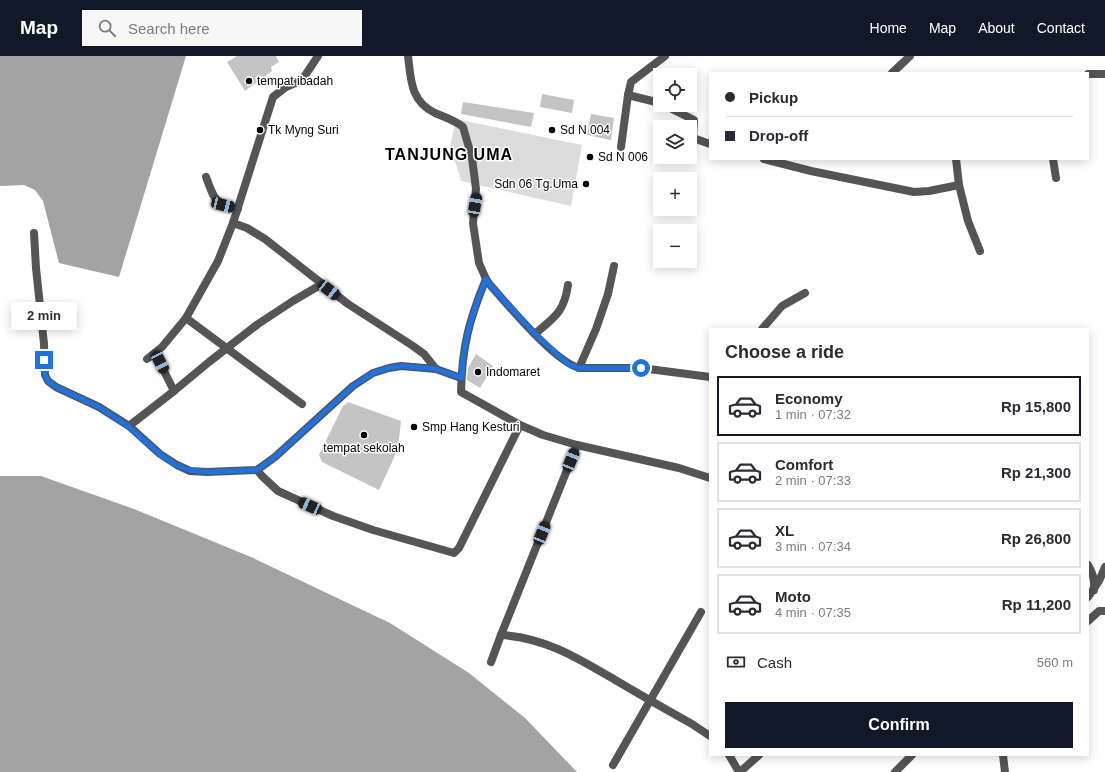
<!DOCTYPE html>
<html lang="en">
<head>
<meta charset="utf-8">
<style>
	:root { --surface:#fff; --page:#f7f7f7; --text:#2b2b33; --muted:#7c7c81; --line:#e1e1e2; --accent:#111827 }
	body { margin:0; font-family:Helvetica,sans-serif; background:var(--page); color:var(--text); height:100vh; display:flex; flex-direction:column; font-size:15px; white-space:nowrap }
	* { box-sizing:border-box; margin:0 }
	p { font-size:13px; color:var(--muted) }
	.icon { flex:none; width:22px; height:22px; fill:none; stroke:currentColor; stroke-width:2; stroke-linecap:round; stroke-linejoin:round }
	.map { position:relative; flex:1; overflow:hidden }
	.details { position:absolute; left:709px; top:272px; width:380px; height:428px; display:flex; flex-direction:column; background:var(--surface); border-radius:0px; box-shadow:0 2px 10px #0003 }
	.details>* { flex:none }
	.banner { position:absolute; left:709px; top:16px; width:380px; height:88px; border-radius:0px; box-shadow:0 2px 10px #0003; display:grid; align-content:center; height:88px; padding:0 16px; background:var(--surface) }
	.fabs { position:absolute; left:653px; top:12px; display:grid; gap:8px }
	.fabs a { display:grid; place-items:center; width:44px; height:44px; border-radius:0px; background:var(--surface); box-shadow:0 2px 10px #0003; font-size:20px }
	.end { position:absolute; width:18px; height:18px; margin:-9px; border:5px solid #1a73e8; background:#fff; box-shadow:0 0 0 2px #fff }
	.from { border-radius:50% }
	.bubble { position:absolute; height:28px; border-radius:0px; background:var(--surface); box-shadow:0 2px 10px #0003; font-size:13px; font-weight:700; line-height:28px; text-align:center }
	.car { position:absolute; width:12px; height:24px; margin:-12px -6px; border-radius:5px; box-shadow:0 0 3px 1px #0007; background:linear-gradient(#222 24%,#8ab4d8 0 40%,#222 0 76%,#8ab4d8 0 86%,#222 0) }
	.banner b { display:flex; align-items:center; gap:14px; height:38px; font-size:15px }
	.banner b+b { border-top:1px solid var(--line) }
	.banner i { width:10px; height:10px; background:var(--text) }
	ul { padding:0; list-style:none }
	li { display:flex; align-items:center; gap:12px; height:60px; margin:0 8px 6px; padding:0 8px; border:2px solid var(--line); border-radius:0px }
	li div { flex:1 }
	li b { display:block; font-size:15px }
	li em { font-style:normal; font-weight:700 }
	li.current { border-color:var(--accent) }
	li>.icon { width:36px; height:36px; stroke-width:1.5 }
	h2 { padding:0 16px; font-size:18px; line-height:48px }
	.pay { display:flex; align-items:center; gap:10px; height:44px; padding:0 16px; font-size:15px }
	.pay p { margin-inline-start:auto }
	.primary-button { display:flex; gap:8px; margin-top:auto; padding:8px 16px }
	.primary-button a { flex:1; height:46px; border-radius:0px; background:var(--accent); color:#fff; font-size:16px; font-weight:700; line-height:46px; text-align:center }
	header { display:flex; align-items:center; gap:24px; box-sizing:border-box; height:56px; padding:0 20px; background:var(--accent); color:#fff }
	header strong { font-size:19px }
	nav { display:flex; gap:22px; margin-inline-start:auto; font-size:14px }
	.search { width:280px; height:36px; background:var(--page); display:flex; align-items:center; gap:10px; box-sizing:border-box; padding:0 14px; border-radius:0px; color:var(--muted); font-size:15px }
	.map>svg:first-child { display:block }
	.green { fill:#dcdcdc }
	.water { fill:#a3a3a3 }
	.building { fill:#c4c4c4 }
	.lines { fill:none; stroke-linecap:round; stroke-linejoin:round }
	.minor { stroke:#555; stroke-width:8 }
	.route { stroke:#1a73e8; stroke-width:5 }
	.poi-dot { fill:#000; stroke:#fff; stroke-width:1.5 }
	.labels { text-anchor:middle; stroke-width:3; stroke-linejoin:round; paint-order:stroke }
	.poi-label { font-size:12px; fill:#000; stroke:#fff; text-anchor:start }
	.district-label { font-size:16px; font-weight:bold; letter-spacing:1px; fill:#000; stroke:#fff }
</style>
</head>
<body>
<header>
<strong>Map</strong>
<div class="search"><svg class="icon" aria-label="search" viewBox="0 0 24 24"><circle cx="10" cy="10" r="6"/><path d="M15 15l6 6"/></svg>Search here</div>
<nav><a>Home</a><a>Map</a><a>About</a><a>Contact</a></nav>
</header>
<div class="map">
<svg width="1105" height="716" viewBox="0 0 1105 716">
	<rect width="100%" height="100%" fill="#fff"/>
	<path class="green" d="M456,63l126,26 -11,61 -110,-25 -5,-17 -7,-13z"/>
	<g class="water">
		<path d="M0,0h186l-67,221 -60,-14 -16,-62 -8,-11 -11,-5 -24,1z"/>
		<path d="M0,420h41l93,33 117,48 139,66 79,50 56,45 52,54h-577z"/>
	</g>
	<g class="building">
		<path d="M237,0h39l3,6 -8,5 1,4 -27,20 -18,-29z"/>
		<path d="M542,38l32,6 -2,13 -32,-6z"/>
		<path d="M463,46l71,11 -3,14 -70,-13z"/>
		<path d="M591,58l23,4 -3,22 -24,-5z"/>
		<path d="M476,298l17,12 -13,22 -13,-8 1,-12z"/>
		<path d="M348,346l53,19 -3,28 -19,41 -57,-28 -3,-7 24,-49z"/>
	</g>
	<g class="lines">
		<g class="minor">
			<path d="M408,0c3,23 2,45 27,57 9,4 20,7 28,14l9,31 4,31 -3,34 4,27 2,13 7,16c-17,41 -24,68 -25,113l59,33 23,10 34,10 102,23 31,10"/>
			<path d="M892,17l18,-17"/>
			<path d="M1088,18h17"/>
			<path d="M628,39l3,-13 34,-26"/>
			<path d="M664,49l30,15 -1,18 17,6"/>
			<path d="M621,91l7,-52 32,8"/>
			<path d="M764,103l47,12 103,21 15,-1 30,-6"/>
			<path d="M956,103l3,26 9,36 12,30"/>
			<path d="M1053,103l3,19"/>
			<path d="M206,121c9,23 7,25 32,32"/>
			<path d="M233,167l14,5 18,11 83,65 65,42 11,8 12,15 25,9"/>
			<path d="M34,177l2,35 8,76 1,31 3,6 8,6 43,20 30,19 31,28 17,11 13,6 17,1 50,-2 18,-13 78,-71 20,-13 16,-5 12,-2 35,3"/>
			<path d="M486,223l5,7c18,20 63,75 88,82h62l69,9"/>
			<path d="M186,262l116,86"/>
			<path d="M762,273l20,-23 23,-13"/>
			<path d="M535,278c19,-17 29,-21 33,-49"/>
			<path d="M155,297l19,38"/>
			<path d="M147,303l15,-12 24,-29 32,-57 15,-38 40,-126 13,-10 16,-7 16,-24"/>
			<path d="M579,312l17,-39 12,-35 6,-28"/>
			<path d="M129,370l45,-35 35,-29 49,-38 35,-23 29,-17"/>
			<path d="M257,414l5,6 16,15 55,25 40,14 81,23 5,-5 61,-123"/>
			<path d="M1088,509c5,9 7,15 6,25"/>
			<path d="M1088,541l11,-16 6,-14"/>
			<path d="M1088,565l11,-10h6"/>
			<path d="M501,579l76,-190"/>
			<path d="M491,606l10,-27c46,3 78,24 116,46 25,15 50,29 75,43l18,12"/>
			<path d="M729,699l10,17"/>
			<path d="M1003,699l2,17"/>
			<path d="M613,709l88,-153"/>
			<path d="M740,716l19,-17"/>
			<path d="M895,716l17,-17"/>
		</g>
	</g>
	<g class="lines">
		<path class="route" d="M44,304l1,15 3,6 8,6 43,20 29,19 32,28 16,11 14,5 17,2 50,-2 18,-13 78,-71 20,-13 16,-5 12,-2 35,3 26,9c0,-35 11,-67 24,-99l5,7 44,48 33,30 11,4h62"/>
	</g>
	<g class="poi-dot">
		<circle cx="249" cy="25" r="4"/>
		<circle cx="260" cy="74" r="4"/>
		<circle cx="552" cy="74" r="4"/>
		<circle cx="590" cy="101" r="4"/>
		<circle cx="586" cy="128" r="4"/>
		<circle cx="478" cy="316" r="4"/>
		<circle cx="414" cy="371" r="4"/>
		<circle cx="364" cy="379" r="4"/>
	</g>
	<g class="labels">
		<g class="poi-label">
			<text x="257" y="29">tempat ibadah</text>
			<text x="268" y="78">Tk Myng Suri</text>
			<text x="560" y="78">Sd N 004</text>
			<text x="598" y="105">Sd N 006</text>
			<text x="578" y="132" text-anchor="end">Sdn 06 Tg.Uma</text>
			<text x="486" y="320">Indomaret</text>
			<text x="422" y="375">Smp Hang Kesturi</text>
			<text x="364" y="396" text-anchor="middle">tempat sekolah</text>
		</g>
		<g class="district-label">
			<text x="449" y="104">TANJUNG UMA</text>
		</g>
	</g>
</svg>
<div class="fabs">
<a><svg class="icon" aria-label="locate" viewBox="0 0 24 24"><circle cx="12" cy="12" r="6"/><path d="M12 2v4M12 18v4M2 12h4M18 12h4"/></svg></a>
<a><svg class="icon" aria-label="layers" viewBox="0 0 24 24"><path d="M12 4l9 5-9 5-9-5zM3 14l9 5 9-5"/></svg></a>
<a>+</a>
<a>−</a>
</div>
<i class="end from" style="left:641px;top:312px"></i>
<i class="end" style="left:44px;top:304px"></i>
<div class="bubble" style="left:11px;top:246px;width:66px">2 min</div>
<i class="car" style="left:223px;top:149px;rotate:104deg"></i>
<i class="car" style="left:475px;top:149px;rotate:10deg"></i>
<i class="car" style="left:329px;top:234px;rotate:128deg"></i>
<i class="car" style="left:160px;top:306px;rotate:153deg"></i>
<i class="car" style="left:571px;top:404px;rotate:22deg"></i>
<i class="car" style="left:310px;top:450px;rotate:294deg"></i>
<i class="car" style="left:542px;top:477px;rotate:22deg"></i>
<div class="banner">
<b><i class="from"></i>Pickup</b>
<b><i></i>Drop-off</b>
</div>
<section class="details">
<h2>Choose a ride</h2>
<ul>
<li class="current"><svg class="icon" aria-label="car" viewBox="0 0 24 24"><path d="M5 17H2v-5l4-1 3-4h7l3 4 3 1v5h-3M9 17h6M6 11h13"/><circle cx="7" cy="17" r="2"/><circle cx="17" cy="17" r="2"/></svg><div><b>Economy</b><p>1 min · 07:32</p></div><em>Rp 15,800</em></li>
<li><svg class="icon" aria-label="car" viewBox="0 0 24 24"><path d="M5 17H2v-5l4-1 3-4h7l3 4 3 1v5h-3M9 17h6M6 11h13"/><circle cx="7" cy="17" r="2"/><circle cx="17" cy="17" r="2"/></svg><div><b>Comfort</b><p>2 min · 07:33</p></div><em>Rp 21,300</em></li>
<li><svg class="icon" aria-label="car" viewBox="0 0 24 24"><path d="M5 17H2v-5l4-1 3-4h7l3 4 3 1v5h-3M9 17h6M6 11h13"/><circle cx="7" cy="17" r="2"/><circle cx="17" cy="17" r="2"/></svg><div><b>XL</b><p>3 min · 07:34</p></div><em>Rp 26,800</em></li>
<li><svg class="icon" aria-label="car" viewBox="0 0 24 24"><path d="M5 17H2v-5l4-1 3-4h7l3 4 3 1v5h-3M9 17h6M6 11h13"/><circle cx="7" cy="17" r="2"/><circle cx="17" cy="17" r="2"/></svg><div><b>Moto</b><p>4 min · 07:35</p></div><em>Rp 11,200</em></li>
</ul>
<div class="pay"><svg class="icon" aria-label="cash" viewBox="0 0 24 24"><path d="M3 7h18v10H3z"/><circle cx="12" cy="12" r="2"/></svg>Cash<p>560 m</p></div>
<div class="primary-button"><a>Confirm</a></div>
</section>
</div>
</body>
</html>
